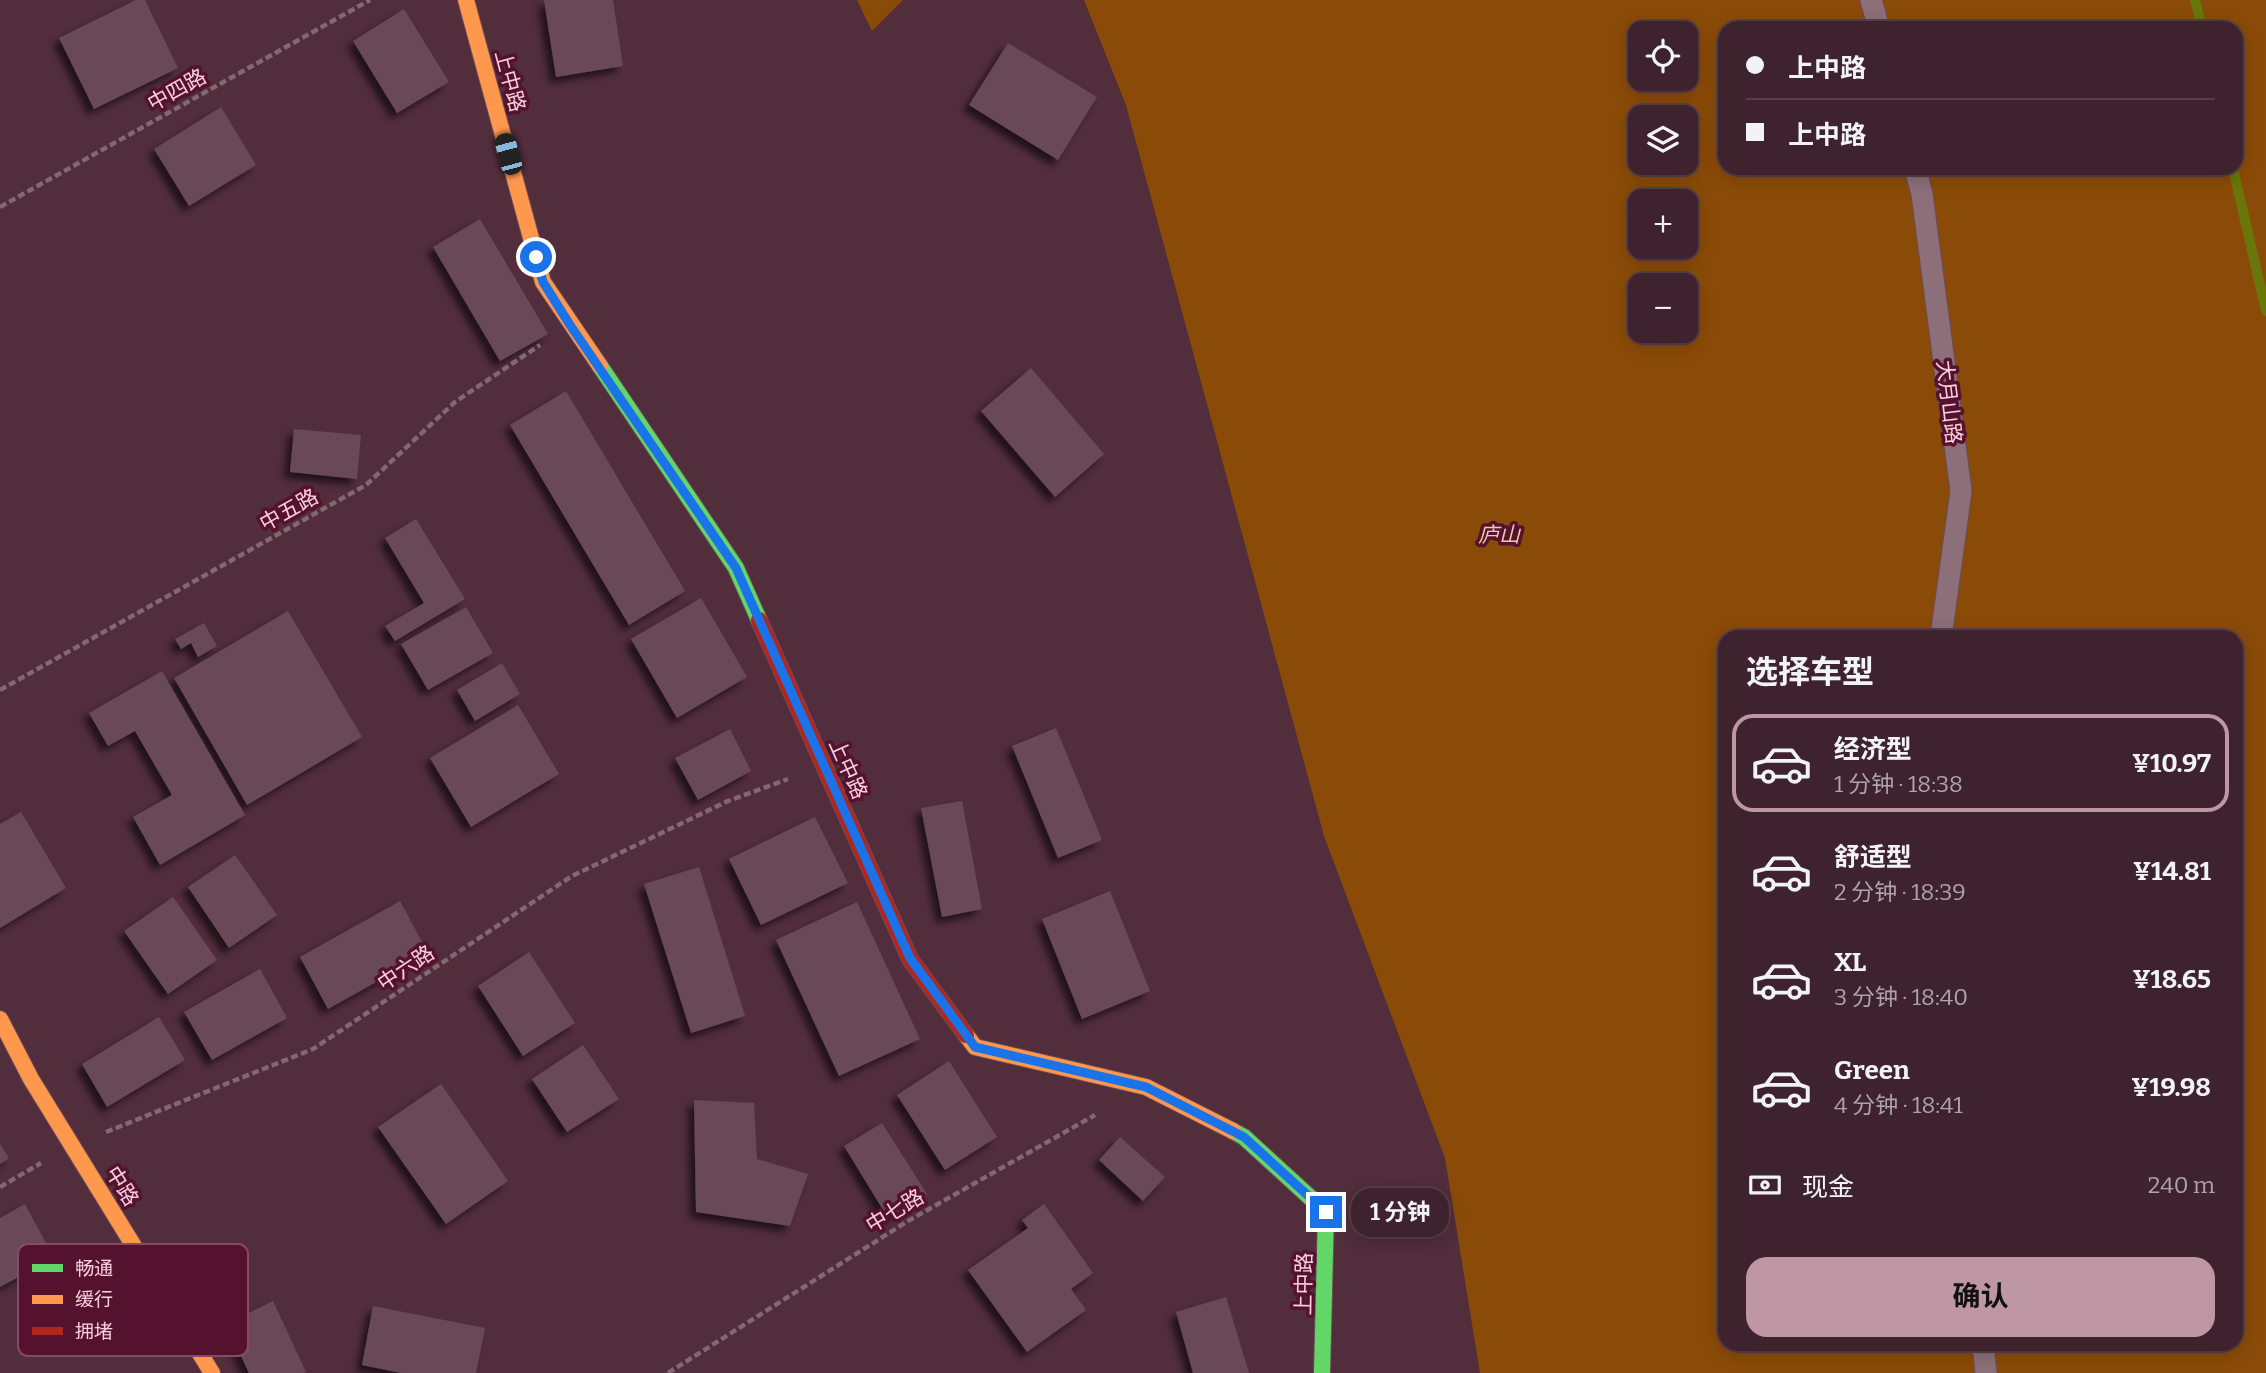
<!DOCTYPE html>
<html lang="zh">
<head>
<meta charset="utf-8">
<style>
	:root { --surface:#3e222d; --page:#452a35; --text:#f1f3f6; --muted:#ada4aa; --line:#573f49; --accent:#bf96a3 }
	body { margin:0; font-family:Bitter,"Noto Sans SC",serif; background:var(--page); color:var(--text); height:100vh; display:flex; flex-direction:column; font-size:26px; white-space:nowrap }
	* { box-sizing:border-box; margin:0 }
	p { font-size:23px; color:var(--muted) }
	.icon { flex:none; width:38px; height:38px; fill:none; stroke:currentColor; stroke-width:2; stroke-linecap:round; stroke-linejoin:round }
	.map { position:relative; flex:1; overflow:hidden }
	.panel { position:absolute; left:1718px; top:630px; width:525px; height:721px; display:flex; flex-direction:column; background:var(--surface); border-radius:21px; box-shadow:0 4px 18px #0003,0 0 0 2px var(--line) }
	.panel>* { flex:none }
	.banner { position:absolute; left:1718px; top:21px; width:525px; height:154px; border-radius:21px; box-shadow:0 4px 18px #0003,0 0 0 2px var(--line); display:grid; align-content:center; height:154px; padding:0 28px; background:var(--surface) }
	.tools { position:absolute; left:1628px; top:21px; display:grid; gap:14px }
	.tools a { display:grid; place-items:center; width:70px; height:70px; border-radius:14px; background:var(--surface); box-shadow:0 4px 18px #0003,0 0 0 2px var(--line); font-size:35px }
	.end { position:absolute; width:32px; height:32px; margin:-16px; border:9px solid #1a73e8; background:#fff; box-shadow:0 0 0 4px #fff }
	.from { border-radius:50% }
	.bubble { position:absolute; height:49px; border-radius:21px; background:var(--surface); box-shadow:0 4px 18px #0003,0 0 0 2px var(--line); font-size:23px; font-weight:700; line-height:49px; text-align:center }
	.car { position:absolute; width:21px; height:42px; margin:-21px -10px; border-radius:9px; box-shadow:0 0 5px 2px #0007; background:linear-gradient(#222 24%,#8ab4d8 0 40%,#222 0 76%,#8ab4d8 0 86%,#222 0) }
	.banner b { display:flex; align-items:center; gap:24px; height:66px; font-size:26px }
	.banner b+b { border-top:2px solid var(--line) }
	.banner i { width:18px; height:18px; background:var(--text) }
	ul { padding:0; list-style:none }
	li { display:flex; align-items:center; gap:21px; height:98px; margin:0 14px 10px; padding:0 14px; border:4px solid transparent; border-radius:21px }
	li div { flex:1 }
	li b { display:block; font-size:26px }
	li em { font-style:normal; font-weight:700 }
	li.selected { border-color:var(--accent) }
	li>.icon { width:63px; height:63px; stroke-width:1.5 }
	h2 { padding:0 28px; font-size:32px; line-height:84px }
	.pay { display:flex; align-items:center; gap:18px; height:77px; padding:0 28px; font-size:26px }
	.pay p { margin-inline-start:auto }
	.action { display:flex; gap:14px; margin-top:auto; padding:14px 28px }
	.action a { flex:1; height:80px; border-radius:21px; background:var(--accent); color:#111; font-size:28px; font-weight:700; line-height:80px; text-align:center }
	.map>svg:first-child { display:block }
	.green { fill:#8b4b08; fill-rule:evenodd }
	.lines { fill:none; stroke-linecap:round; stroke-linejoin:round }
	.stream { stroke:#697609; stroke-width:10 }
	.building { fill:#694859; filter:url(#shadow) }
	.lane-casing { stroke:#6b4a57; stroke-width:23 }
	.fast-casing { stroke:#6b4a57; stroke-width:18 }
	.slow-casing { stroke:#6b4a57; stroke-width:18 }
	.jam-casing { stroke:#6b4a57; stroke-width:18 }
	.path { stroke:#836872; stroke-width:4.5; stroke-dasharray:7 3.5; stroke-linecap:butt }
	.lane { stroke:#8c6f79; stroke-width:21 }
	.fast { stroke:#63d668; stroke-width:16 }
	.slow { stroke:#ff974d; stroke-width:16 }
	.jam { stroke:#b3261e; stroke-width:16 }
	.route { stroke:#1a73e8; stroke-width:9 }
	.labels { text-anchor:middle; stroke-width:7; stroke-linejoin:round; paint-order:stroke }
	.street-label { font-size:21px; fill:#facfdb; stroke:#55122e }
	.park-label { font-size:21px; font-style:italic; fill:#f2c8a8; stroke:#55122e }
	.key { fill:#55122e; stroke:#864b62; stroke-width:2 }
	.key-label { font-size:19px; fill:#facfdb }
</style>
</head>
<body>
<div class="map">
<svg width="2266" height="1373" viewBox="0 0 2266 1373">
	<defs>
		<filter id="shadow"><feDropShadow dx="-6" dy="6" stdDeviation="3.5" flood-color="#0009"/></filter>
	</defs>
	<rect width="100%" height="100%" fill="#522d3c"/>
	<g class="green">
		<path d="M857,0h46l-31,31z"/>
		<path d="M1084,0h1182v1373h-786l-35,-215 -121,-322 -198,-731zM1726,28h510v140h-510zM1640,33h45v46h-45zM1640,117h45v46h-45zM1640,201h45v46h-45zM1640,285h45v46h-45zM1726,637h510v707h-510z"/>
	</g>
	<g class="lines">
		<g class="stream">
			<path d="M2195,0l7,28"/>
			<path d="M2233,168l33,143"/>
		</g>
	</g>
	<g class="building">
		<path d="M136,0h9l33,68 -84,41 -35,-71z"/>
		<path d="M544,0h69l10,66 -67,11z"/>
		<path d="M404,9l45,73 -52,31 -44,-72z"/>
		<path d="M1008,43l89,54 -39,63 -89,-55z"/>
		<path d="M221,107l35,58 -67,41 -35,-57z"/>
		<path d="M480,219l68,115 -48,27 -67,-114z"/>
		<path d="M1031,368l73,86 -49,43 -74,-86z"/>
		<path d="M566,391l119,200 -56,34 -119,-200z"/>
		<path d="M294,429l67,6 -4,44 -67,-7z"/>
		<path d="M416,519l49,80 -70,42 -10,-15 39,-23 -39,-65z"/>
		<path d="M701,598l46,79 -70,41 -46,-79z"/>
		<path d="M466,607l27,46 -65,37 -27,-46z"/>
		<path d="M288,611l74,126 -115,68 -73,-127z"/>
		<path d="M204,623l13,23 -19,11 -7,-14 -10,6 -6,-10z"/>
		<path d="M502,663l18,31 -45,27 -18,-31z"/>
		<path d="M162,671l83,144 -85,50 -27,-48 39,-22 -37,-64 -27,15 -19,-33z"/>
		<path d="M518,705l41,69 -88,53 -41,-69z"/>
		<path d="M1056,728l46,112 -44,18 -46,-112z"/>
		<path d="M730,729l21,42 -53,29 -23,-42z"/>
		<path d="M962,801l20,108 -40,8 -21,-109z"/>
		<path d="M21,812l45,76 -66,40v-104z"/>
		<path d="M815,817l33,66 -87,42 -32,-66z"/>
		<path d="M235,855l42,60 -48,33 -41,-61z"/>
		<path d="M699,867l46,149 -54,17 -47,-149z"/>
		<path d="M1110,891l40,100 -68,28 -40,-100z"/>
		<path d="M173,897l44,63 -49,34 -44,-63z"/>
		<path d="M400,901l28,52 -100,56 -28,-52z"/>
		<path d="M857,902l63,137 -81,37 -63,-136z"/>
		<path d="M529,952l46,71 -52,33 -45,-70z"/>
		<path d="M260,969l27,49 -75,42 -28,-48z"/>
		<path d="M159,1017l26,43 -78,47 -25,-43z"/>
		<path d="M583,1045l36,54 -52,33 -35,-53z"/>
		<path d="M949,1061l48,76 -52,33 -48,-75z"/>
		<path d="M441,1084l67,97 -62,43 -68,-97z"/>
		<path d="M694,1100l60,3 3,56 51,15 -18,52 -94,-14z"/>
		<path d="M882,1123l45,71 -39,24 -44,-72z"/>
		<path d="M1120,1137l45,40 -22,24 -44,-41z"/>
		<path d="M0,1144l9,14 -9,6z"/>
		<path d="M25,1204l29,54 -54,29v-69z"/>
		<path d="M1044,1204l49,69 -22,16 15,21 -59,42 -59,-82 60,-42 -6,-8z"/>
		<path d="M1226,1297l23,76h-56l-17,-61z"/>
		<path d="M273,1301l33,71 -3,1h-54l-23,-49z"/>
		<path d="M373,1306l112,22 -9,45h-75l-39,-8z"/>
	</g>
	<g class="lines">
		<g class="lane-casing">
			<g id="lane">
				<path d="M1871,0l8,28"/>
				<path d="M1915,168l7,26 39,297 -20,146"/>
				<path d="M1983,1344l3,29"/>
			</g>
		</g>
		<g class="fast-casing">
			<g id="fast">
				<path d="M600,366l136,202 23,52"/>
				<path d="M1233,1131l11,6 82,75 -4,161"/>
			</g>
		</g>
		<g class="slow-casing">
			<g id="slow">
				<path d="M466,0l77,282 57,84"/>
				<path d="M0,1019l31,60 181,294"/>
				<path d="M966,1035l9,12 171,40 87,44"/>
			</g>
		</g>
		<g class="jam-casing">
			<path id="jam" d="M759,620l151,339 56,76"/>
		</g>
		<g class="path">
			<path d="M0,207l370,-207"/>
			<path d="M0,690l366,-205 89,-83 85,-57"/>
			<path d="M106,1132l207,-83 259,-173 156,-75 60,-22"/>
			<path d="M0,1187l41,-24"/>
			<path d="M668,1373l240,-152 187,-106"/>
		</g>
		<use href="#lane" class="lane"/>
		<use href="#fast" class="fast"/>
		<use href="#slow" class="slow"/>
		<use href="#jam" class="jam"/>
	</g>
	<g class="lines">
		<path class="route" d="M536,257l7,25 27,43 166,243 174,390 65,89 171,40 98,50 82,75"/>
	</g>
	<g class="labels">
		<g class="street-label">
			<text transform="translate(510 81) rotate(75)" y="7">上中路</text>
			<text transform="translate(177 90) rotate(-29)" y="7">中四路</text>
			<text transform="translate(1949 402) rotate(83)" y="7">大月山路</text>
			<text transform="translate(289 510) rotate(-29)" y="7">中五路</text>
			<text transform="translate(848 769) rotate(66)" y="7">上中路</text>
			<text transform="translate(406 968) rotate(-34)" y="7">中六路</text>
			<text transform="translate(122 1186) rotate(58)" y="7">中路</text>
			<text transform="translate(895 1211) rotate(-31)" y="7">中七路</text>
			<text transform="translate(1304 1284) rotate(-89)" y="7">上中路</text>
		</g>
		<g class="park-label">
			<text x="1499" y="542">庐山</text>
		</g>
	</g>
	<rect x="18" y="1244" width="230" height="112" rx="10" class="key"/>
	<rect x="32" y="1264" width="31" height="8" fill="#63d668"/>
	<rect x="32" y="1295" width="31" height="9" fill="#ff974d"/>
	<rect x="32" y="1327" width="31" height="8" fill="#b3261e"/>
	<g class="key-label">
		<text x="75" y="1275">畅通</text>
		<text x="75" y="1306">缓行</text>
		<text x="75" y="1338">拥堵</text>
	</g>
</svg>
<div class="tools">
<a><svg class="icon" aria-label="locate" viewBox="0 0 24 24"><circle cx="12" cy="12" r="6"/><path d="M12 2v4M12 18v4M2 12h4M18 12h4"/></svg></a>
<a><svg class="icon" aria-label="layers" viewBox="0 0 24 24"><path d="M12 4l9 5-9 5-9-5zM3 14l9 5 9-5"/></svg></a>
<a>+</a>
<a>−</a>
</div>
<i class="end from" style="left:536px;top:257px"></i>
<i class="end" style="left:1326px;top:1212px"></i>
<div class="bubble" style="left:1351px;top:1188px;width:98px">1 分钟</div>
<i class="car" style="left:508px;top:154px;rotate:345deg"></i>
<div class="banner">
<b><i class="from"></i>上中路</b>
<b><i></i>上中路</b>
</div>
<section class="panel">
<h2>选择车型</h2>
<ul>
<li class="selected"><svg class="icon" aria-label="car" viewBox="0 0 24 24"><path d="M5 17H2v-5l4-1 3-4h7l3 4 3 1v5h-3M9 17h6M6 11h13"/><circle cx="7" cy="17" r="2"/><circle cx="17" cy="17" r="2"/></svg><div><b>经济型</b><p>1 分钟 · 18:38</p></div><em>¥10.97</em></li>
<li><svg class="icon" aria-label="car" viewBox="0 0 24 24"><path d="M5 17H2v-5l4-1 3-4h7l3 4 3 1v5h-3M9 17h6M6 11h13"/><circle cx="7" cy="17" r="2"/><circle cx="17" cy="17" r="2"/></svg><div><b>舒适型</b><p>2 分钟 · 18:39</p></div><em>¥14.81</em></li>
<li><svg class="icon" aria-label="car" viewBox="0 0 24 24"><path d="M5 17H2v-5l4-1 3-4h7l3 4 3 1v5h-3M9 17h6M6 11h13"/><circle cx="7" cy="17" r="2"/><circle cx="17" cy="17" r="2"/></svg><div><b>XL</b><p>3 分钟 · 18:40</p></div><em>¥18.65</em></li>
<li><svg class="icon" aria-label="car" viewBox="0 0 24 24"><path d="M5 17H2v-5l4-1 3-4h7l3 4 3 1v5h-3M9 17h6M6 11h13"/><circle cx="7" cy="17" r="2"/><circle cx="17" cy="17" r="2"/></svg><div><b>Green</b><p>4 分钟 · 18:41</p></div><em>¥19.98</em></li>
</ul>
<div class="pay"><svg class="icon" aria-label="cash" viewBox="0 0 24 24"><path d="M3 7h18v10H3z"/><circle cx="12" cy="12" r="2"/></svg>现金<p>240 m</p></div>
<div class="action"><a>确认</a></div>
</section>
</div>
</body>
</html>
